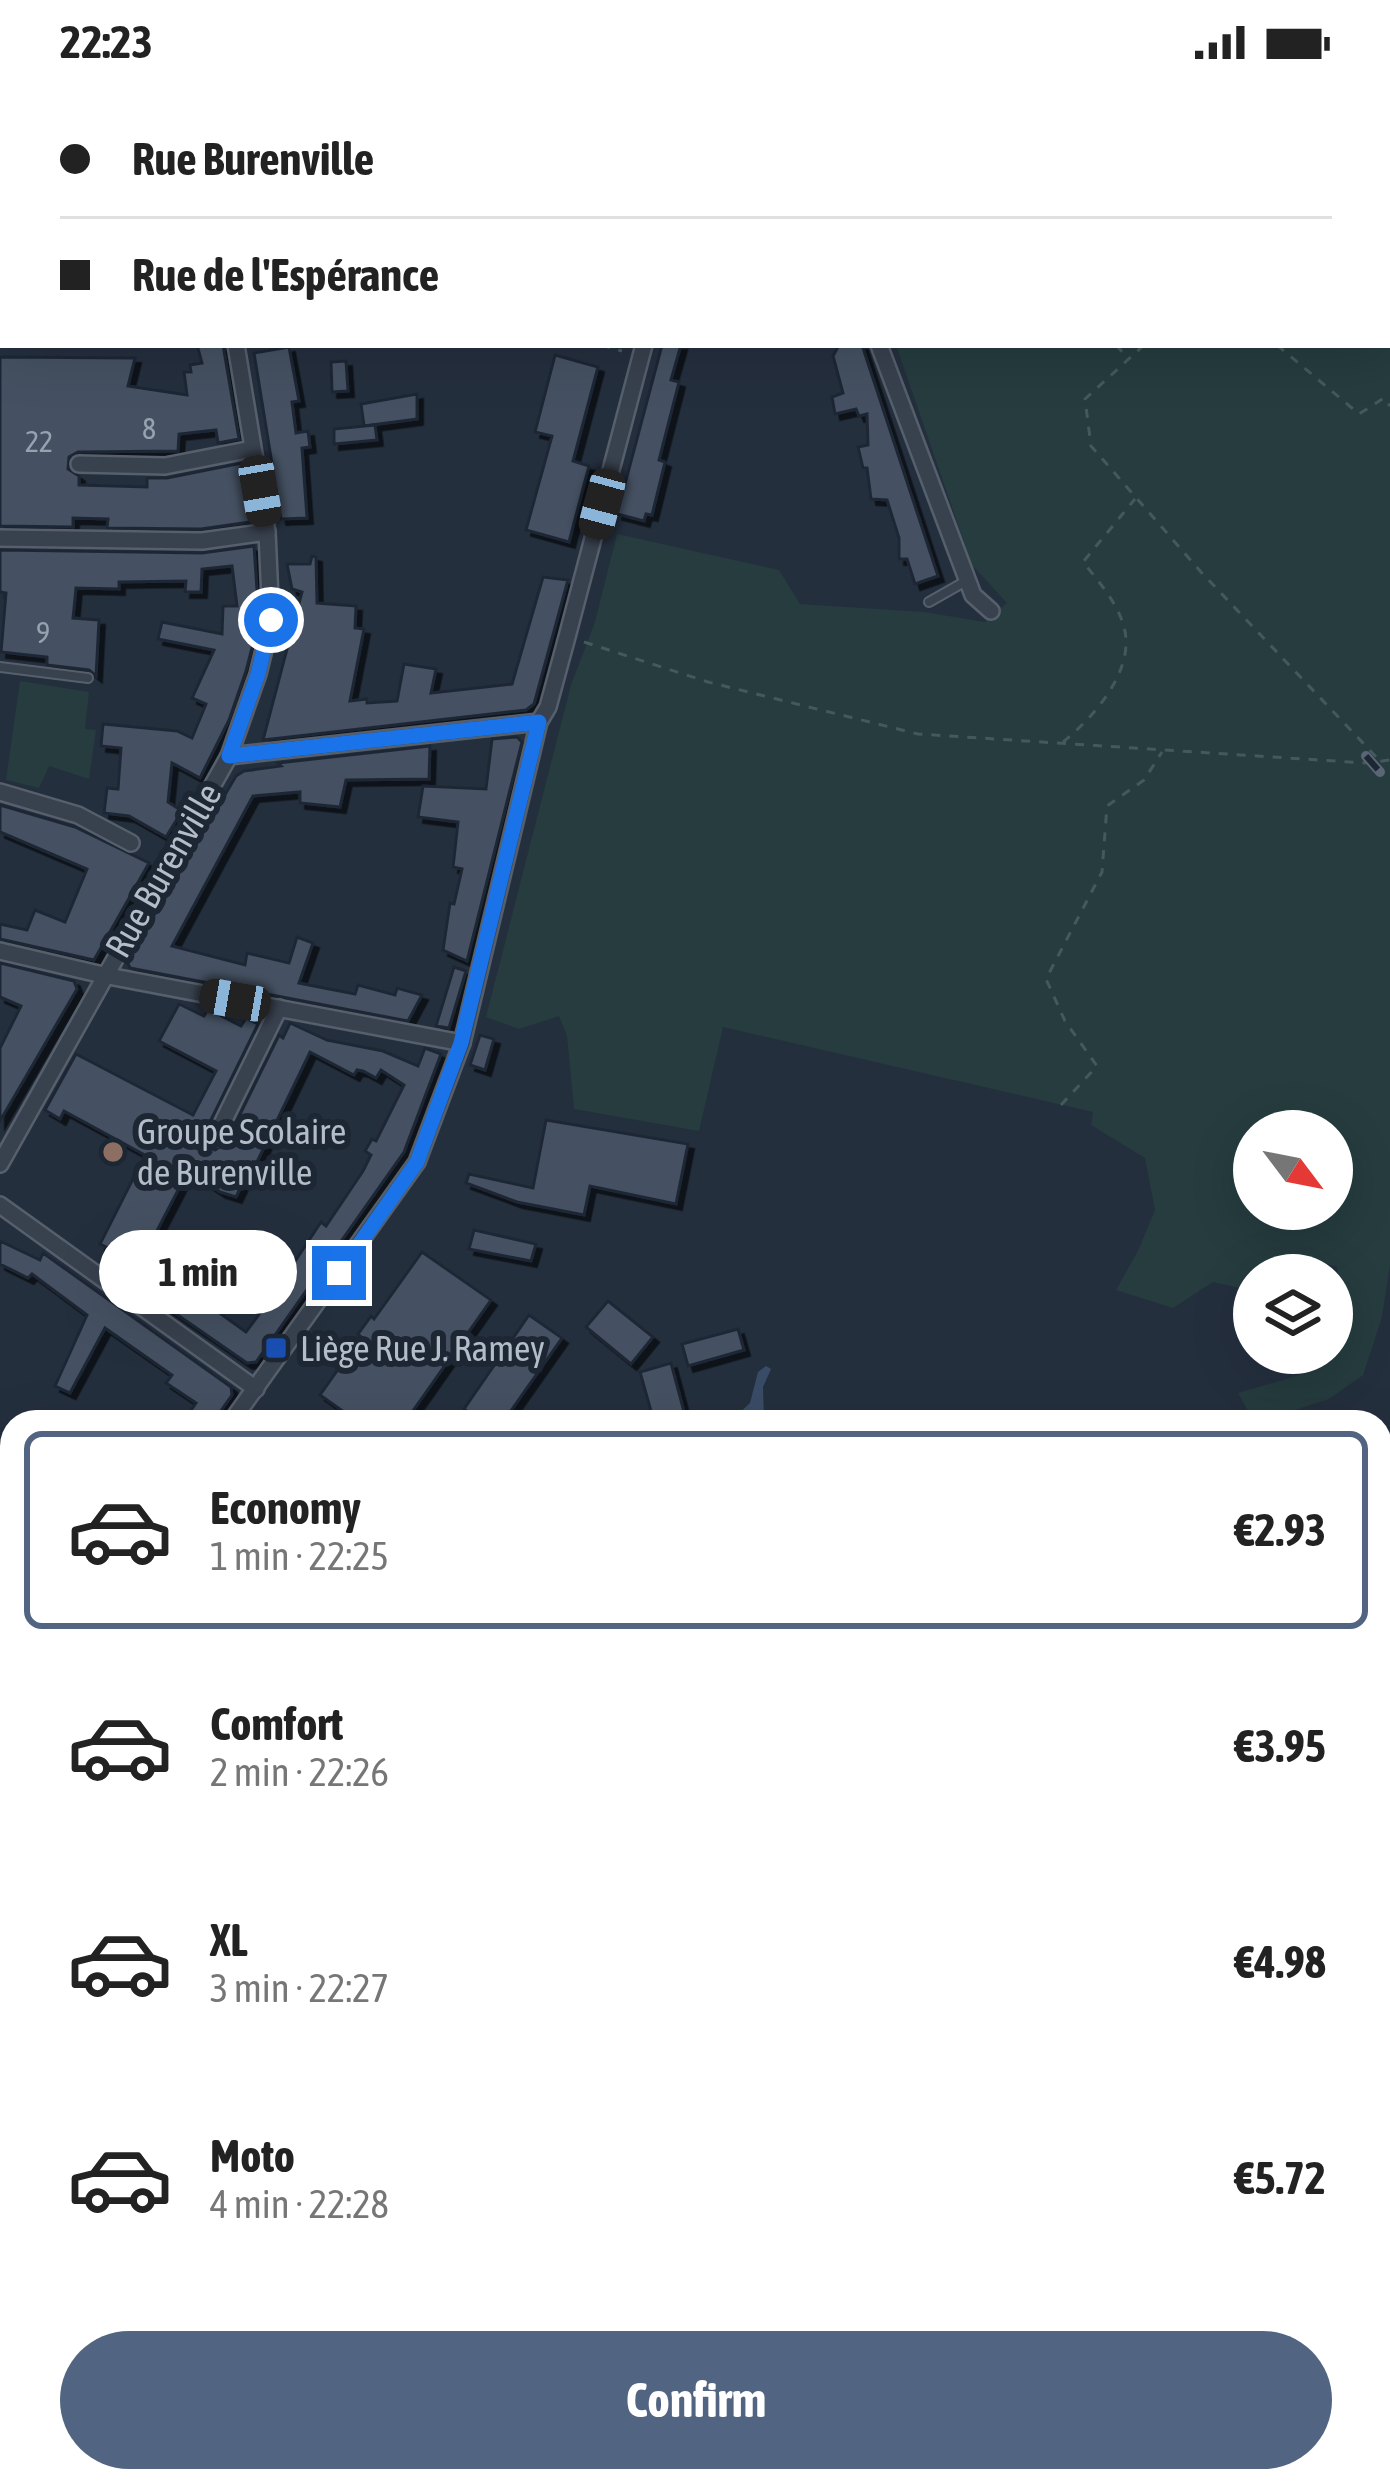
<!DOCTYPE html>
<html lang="en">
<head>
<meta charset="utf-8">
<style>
	:root { --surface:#fff; --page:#f6f6f6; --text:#222; --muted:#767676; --line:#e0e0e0; --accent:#516482 }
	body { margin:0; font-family:"Asap Condensed",sans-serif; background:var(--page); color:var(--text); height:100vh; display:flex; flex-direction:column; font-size:45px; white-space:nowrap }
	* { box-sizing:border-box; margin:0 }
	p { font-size:39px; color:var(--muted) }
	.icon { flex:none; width:66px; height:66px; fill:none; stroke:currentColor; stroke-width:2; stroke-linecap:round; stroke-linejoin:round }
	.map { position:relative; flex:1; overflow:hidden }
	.details { position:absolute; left:0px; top:1326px; width:1392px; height:1083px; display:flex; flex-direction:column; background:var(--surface); border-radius:36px 36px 0 0; box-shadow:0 12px 48px #0002 }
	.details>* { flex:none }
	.banner { position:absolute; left:0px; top:0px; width:1392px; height:264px; box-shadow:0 12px 48px #0002; display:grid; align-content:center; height:264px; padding:0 60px; background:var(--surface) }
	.needle { width:78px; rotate:122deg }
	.tools { position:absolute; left:1233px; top:1026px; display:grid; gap:24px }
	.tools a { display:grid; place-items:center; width:120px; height:120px; border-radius:50%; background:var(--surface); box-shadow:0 12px 48px #0002; font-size:60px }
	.end { position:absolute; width:54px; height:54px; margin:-27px; border:15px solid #1a73e8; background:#fff; box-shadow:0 0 0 6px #fff }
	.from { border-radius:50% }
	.bubble { position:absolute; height:84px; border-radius:42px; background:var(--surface); box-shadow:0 12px 48px #0002; font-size:39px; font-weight:700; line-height:84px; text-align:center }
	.car { position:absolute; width:36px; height:72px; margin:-36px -18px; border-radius:15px; box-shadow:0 0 9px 3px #0007; background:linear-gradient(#222 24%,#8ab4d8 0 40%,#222 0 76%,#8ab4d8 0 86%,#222 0) }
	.banner b { display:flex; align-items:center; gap:42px; height:114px; font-size:45px }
	.banner b+b { border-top:3px solid var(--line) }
	.banner i { width:30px; height:30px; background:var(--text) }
	ul { padding:21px 0 0; list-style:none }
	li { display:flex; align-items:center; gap:36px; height:198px; margin:0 24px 18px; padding:0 36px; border:6px solid transparent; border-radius:18px }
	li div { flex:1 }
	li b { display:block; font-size:45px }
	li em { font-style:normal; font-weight:700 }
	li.on { border-color:var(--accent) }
	li>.icon { width:108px; height:108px; stroke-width:1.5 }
	.button { display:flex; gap:24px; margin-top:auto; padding:24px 60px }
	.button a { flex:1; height:138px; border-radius:72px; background:var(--accent); color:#fff; font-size:48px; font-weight:700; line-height:138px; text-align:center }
	.status { display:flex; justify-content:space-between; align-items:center; height:84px; padding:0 60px; background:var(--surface); direction:ltr }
	.status svg { height:33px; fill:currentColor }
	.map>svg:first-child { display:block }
	.green { fill:#263c3f; fill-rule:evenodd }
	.water { fill:#394c67 }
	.building { fill:#455162; stroke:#1f2835; stroke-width:3; fill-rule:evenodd; filter:url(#shadow) }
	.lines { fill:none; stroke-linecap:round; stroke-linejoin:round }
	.service-casing { stroke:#565f6c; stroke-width:12 }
	.minor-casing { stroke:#565f6c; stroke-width:20 }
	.tertiary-casing { stroke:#565f6c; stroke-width:22 }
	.primary-casing { stroke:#414a57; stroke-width:28 }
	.motorway-casing { stroke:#434c59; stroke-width:32 }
	.path { stroke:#44595c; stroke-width:3; stroke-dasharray:9 9; stroke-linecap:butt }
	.service { stroke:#38414e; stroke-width:8 }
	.minor { stroke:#38414e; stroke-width:15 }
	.tertiary { stroke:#38414e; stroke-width:18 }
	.primary { stroke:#56606e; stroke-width:24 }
	.motorway { stroke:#746855; stroke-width:27 }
	.rail-casing { stroke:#5a6575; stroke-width:10 }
	.rail { stroke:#1d2633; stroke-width:6; stroke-dasharray:18; stroke-linecap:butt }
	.primary-bridge-casing { stroke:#414a57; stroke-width:28; stroke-linecap:butt }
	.primary-bridge { stroke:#56606e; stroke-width:24 }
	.route { stroke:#1a73e8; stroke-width:15 }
	.education-dot { fill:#8d6e63; stroke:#1d2633; stroke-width:4.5 }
	.transit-dot { fill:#1a4fb4; stroke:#1d2633; stroke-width:4.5 }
	.labels { text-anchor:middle; stroke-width:12; stroke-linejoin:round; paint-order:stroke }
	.number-label { font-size:30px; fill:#98a1af }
	.street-label { font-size:36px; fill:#b4bcc9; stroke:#1d2633 }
	.poi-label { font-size:36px; fill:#b4bcc9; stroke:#1d2633; text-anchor:start }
</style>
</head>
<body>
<div class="status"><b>22:23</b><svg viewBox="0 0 49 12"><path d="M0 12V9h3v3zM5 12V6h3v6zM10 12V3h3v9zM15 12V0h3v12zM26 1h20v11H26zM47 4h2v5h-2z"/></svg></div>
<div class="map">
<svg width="1390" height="2408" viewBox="0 0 1390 2408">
	<defs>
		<filter id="shadow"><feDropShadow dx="5.5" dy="5.5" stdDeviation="0" flood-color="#0009"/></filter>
	</defs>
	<rect width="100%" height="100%" fill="#242f3e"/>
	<g class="green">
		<path d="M1390,189v992l-8,52 -19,58 -34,24 -47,15 -30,4 -14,-25 65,-19 23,-21h6l10,-44 -5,-42 -30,-9 -12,17h-41v16l-41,-9 -40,26 -57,-18 22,-39 17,-41 -10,-52 -54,-33 2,-13 -370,-85 -24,104 -125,-22 -7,-73 -8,-20 -40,13 -33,-12 85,-332 24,-63 22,-88 162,36 21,34 124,8 61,10 22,-19 -35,-38 -76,-220h493zM1254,1047h78v78h-78z"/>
		<path d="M20,597l69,11 -4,37 11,1 -7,49 -40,-13 -10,22 -33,-8z"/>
		<path d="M1390,1579v422l-10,8 10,26v189l-10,2v-643z"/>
		<path d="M397,2397h82l5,11h-82z"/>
	</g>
	<path class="water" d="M766,1282l5,3 -8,18 1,35h-34l20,-19 8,-31z"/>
	<g class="building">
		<path d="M197,261h26l16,94 -21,4 -2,-13 -37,4 -1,17 -100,1 -9,5 -1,12 11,7v9l68,2v-9h20l75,-15 8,59 -49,7 -94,-1 1,-9 -35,-1v9l-73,-1v-169l135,1 -7,28 59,9 -3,-23h7l-1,-7 12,-2z"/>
		<path d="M662,261h19l-10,35 8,2 -20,78 6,2 -13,53 -6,-1 -2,7 -27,-7z"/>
		<path d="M839,261h23l76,231 -23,8 -8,-25h-8v-21l-12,-38 -16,-1 -4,-31h-4l-5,-21 10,-2 -1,-31 -8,2 -3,-7 -21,5 -3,-17 11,-4 -10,-37z"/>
		<path d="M289,263l10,54 -7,1 4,31 12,-2 2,16 -8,1 5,70 -26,1 -27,-166z"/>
		<path d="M555,271l43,12 -25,94 16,5 -20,76 -43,-12 26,-94 -17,-4z"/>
		<path d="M346,277l2,30 -16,1 -1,-30z"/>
		<path d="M417,310v25l-53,7 -3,-22z"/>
		<path d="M375,341l2,15 -43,4v-15z"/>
		<path d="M254,462l5,74 -13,51 -17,49 -29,58 -28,-15 -4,39 14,9 -16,26 -37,-21 -25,-3 3,-25 11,1 3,-41 -20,-2 2,-22 74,7 15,7 14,-34 -14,-6 22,-48 -56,-11 4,-17 60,12 1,-28h14l-5,-40 -30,3 -1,23h-16l1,-11 -67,1v7l-43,-1 -3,30 26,2 -3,56 -7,-6 -42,-5v-8l-46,-5 5,-59 -6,-1v-42l202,3z"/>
		<path d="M312,472l4,1 1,46 39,3 -1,22 9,1 -14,72 17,-2v4l30,-2 7,-37 32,5 -5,24 81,-9 31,-107 25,3 -34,124 -8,6 -263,30 39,-148 -10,-3 -5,-25h23z"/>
		<path d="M517,653l5,5 -55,219 -24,-11 7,-47 4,1 8,-35 -9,-2 5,-45 -40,-5 5,-31 63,3 6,-50z"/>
		<path d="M430,662l-1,33 -83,1 -6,27 -40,-4v-11l-47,4 -81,150 73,19 2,-12 42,10 8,-26 16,6 -14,40 56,11 3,-9 37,10 2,-7 25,7 -14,26 -278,-53 -3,-7 109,-185 8,-5 37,-5 -3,-3z"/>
		<path d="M0,721l75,22 74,36 -55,97 -94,-21v-15l27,6 8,-20 30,12 22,-53 -87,-37z"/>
		<path d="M0,879l74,18 3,8 -77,132v-73l21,-42 -21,-9z"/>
		<path d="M454,883l12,4 -17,57 -13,-2z"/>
		<path d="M179,920l25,12 4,-7 33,17 5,-8 12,6 -54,110 1,10 10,6 11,-7 53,-108 4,3 7,-15 37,17 56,11 35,15 7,-18 16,6 -37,98 -148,210 -9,1 -146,-101 7,-14 -8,-4 45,-89 -81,-44 -4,8 -15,-9 31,-56 117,61 23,-44 -57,-30zM310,968l44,23 3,-5 6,1 13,7 5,-8 23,15 -28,56 -4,-2 -7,12 6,4 -8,16 -37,55 -5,-4 -39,59 -46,-28 -8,14 46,27 -28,38 -89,-64 7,-11 -15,-11 39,-75 32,21 16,5 17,-35 3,2z"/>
		<path d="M480,951l14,4 -9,31 -15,-5z"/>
		<path d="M546,1036l142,24 -12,60 -86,-18 -6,29 -67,-13 -51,-19 3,-9 64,14z"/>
		<path d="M474,1146l62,14 -5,17 -62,-12z"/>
		<path d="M0,1157l40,19 3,-7 188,134 1,8 -19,27h-30l13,-19 -30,-20 6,-8 -67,-47 -35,65 -15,-7 32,-71 -55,-41 -4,4 -28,-14z"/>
		<path d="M422,1168l69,48 -86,122h-47l-38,-27 41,-58 -3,-3 13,-18 3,3z"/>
		<path d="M608,1217l45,36 -22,27 -45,-37z"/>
		<path d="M529,1231l33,23 -59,84h-21l-18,-13z"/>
		<path d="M738,1245l6,21 -56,16 -6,-22z"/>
		<path d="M671,1279l15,56 -32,3 -14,-50z"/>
	</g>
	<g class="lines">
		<g class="service-casing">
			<g id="service">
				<path d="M929,518l37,-21"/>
				<path d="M0,583l88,11"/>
				<path d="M0,1735l12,-1"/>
			</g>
		</g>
		<g class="minor-casing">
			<g id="minor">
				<path d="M815,0v3"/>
				<path d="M1368,0l5,3"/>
				<path d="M725,3l1,-3"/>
				<path d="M1389,14h1"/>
				<path d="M1389,54l1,-3"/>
				<path d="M879,261l94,250 18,16"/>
				<path d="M79,380l86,2 87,-17"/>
				<path d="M0,454l202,3 65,-9"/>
				<path d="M229,672l310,-34"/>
				<path d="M0,708l78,23 53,28"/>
				<path d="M0,867l103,24 359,68"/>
				<path d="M215,1054l64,-130"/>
				<path d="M0,1080l229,-408 29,-82 13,-53 -4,-89 -31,-187"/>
				<path d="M0,1121l256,184"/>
				<path d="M231,1338l186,-260 45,-119 77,-321 9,-15 19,-70 77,-292"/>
				<path d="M0,1665l12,-16"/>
				<path d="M0,2222l12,-1"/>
				<path d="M0,2379l12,-7"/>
				<path d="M488,2397l5,11"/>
				<path d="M739,2397l6,11"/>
				<path d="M987,2397l6,11"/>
				<path d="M1251,2397l4,11"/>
			</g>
		</g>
		<g class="tertiary-casing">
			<g id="tertiary">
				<path d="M244,3l2,-3"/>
				<path d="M0,170l3,-1"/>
				<path d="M0,208l3,-2"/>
			</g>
		</g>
		<g class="primary-casing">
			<g id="primary">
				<path d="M0,2022l12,10"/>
				<path d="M335,2397l6,11"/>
				<path d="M373,2397l6,11"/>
			</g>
		</g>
		<g class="motorway-casing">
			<g id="motorway">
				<path d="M1380,1473l10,-2"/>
				<path d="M1380,1543l10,-3"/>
				<path d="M0,1817l12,-2"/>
				<path d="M0,1930l12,-4"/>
				<path d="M0,2181l12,-3"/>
			</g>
		</g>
		<g class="path">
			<path d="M1087,0l5,3"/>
			<path d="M0,44l3,2"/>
			<path d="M1389,150h1"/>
			<path d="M1389,182l1,1"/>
			<path d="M601,261l21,6"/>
			<path d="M1116,261l11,12"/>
			<path d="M1144,261l-59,54 6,47 110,126 179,189"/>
			<path d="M1277,261l82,69 25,-16 6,8"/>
			<path d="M584,558l124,40 210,52 447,29 25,-3"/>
			<path d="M1063,658c30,-24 73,-72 61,-115 -7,-25 -25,-45 -41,-65l52,-63"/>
			<path d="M1061,1021l36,-39 -32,-45 -19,-42 56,-107 5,-66 37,-26 18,-28"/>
			<path d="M1380,1852l10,2"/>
		</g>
		<use href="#service" class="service"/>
		<use href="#minor" class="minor"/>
		<use href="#tertiary" class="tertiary"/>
		<use href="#primary" class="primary"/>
		<use href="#motorway" class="motorway"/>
		<g class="rail-casing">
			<path id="rail" d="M1366,672l14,16"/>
		</g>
		<use href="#rail" class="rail"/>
		<g class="primary-bridge-casing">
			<path id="primary-bridge" d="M0,1987l12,10"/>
		</g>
		<use href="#primary-bridge" class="primary-bridge"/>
	</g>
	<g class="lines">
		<path class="route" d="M271,536l-13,54 -29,82 310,-34 -78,321 -44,119 -78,111"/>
	</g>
	<circle class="education-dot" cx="113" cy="1068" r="12"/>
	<rect class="transit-dot" x="264" y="1252" width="24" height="24" rx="6"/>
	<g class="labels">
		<g class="number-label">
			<text x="149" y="355">8</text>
			<text x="39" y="368">22</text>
			<text x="43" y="559">9</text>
		</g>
		<g class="street-label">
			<text transform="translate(163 786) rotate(-60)" y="13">Rue Burenville</text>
		</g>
		<g class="poi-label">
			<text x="137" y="1060">Groupe Scolaire<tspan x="137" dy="41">de Burenville</tspan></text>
			<text x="300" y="1277">Liège Rue J. Ramey</text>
		</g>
	</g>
</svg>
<div class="tools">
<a><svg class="needle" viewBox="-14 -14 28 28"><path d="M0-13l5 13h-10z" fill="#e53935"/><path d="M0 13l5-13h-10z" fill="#767676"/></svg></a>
<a><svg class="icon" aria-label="layers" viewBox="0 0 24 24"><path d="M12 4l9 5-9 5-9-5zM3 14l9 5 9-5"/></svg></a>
</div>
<i class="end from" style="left:271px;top:536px"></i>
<i class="end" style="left:339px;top:1189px"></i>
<div class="bubble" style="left:99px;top:1146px;width:198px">1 min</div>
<i class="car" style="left:260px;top:407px;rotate:170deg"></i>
<i class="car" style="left:602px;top:420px;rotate:195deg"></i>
<i class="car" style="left:235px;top:916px;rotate:280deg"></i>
<div class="banner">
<b><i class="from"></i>Rue Burenville</b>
<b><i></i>Rue de l'Espérance</b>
</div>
<section class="details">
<ul>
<li class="on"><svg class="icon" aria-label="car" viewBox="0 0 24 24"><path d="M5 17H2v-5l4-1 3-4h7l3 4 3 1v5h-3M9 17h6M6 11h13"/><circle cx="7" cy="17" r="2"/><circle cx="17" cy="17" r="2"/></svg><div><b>Economy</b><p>1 min · 22:25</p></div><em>€2.93</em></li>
<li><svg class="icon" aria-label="car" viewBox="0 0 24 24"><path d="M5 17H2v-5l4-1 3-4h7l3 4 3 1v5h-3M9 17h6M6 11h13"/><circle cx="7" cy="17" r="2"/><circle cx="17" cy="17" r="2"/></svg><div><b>Comfort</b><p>2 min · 22:26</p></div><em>€3.95</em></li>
<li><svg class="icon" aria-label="car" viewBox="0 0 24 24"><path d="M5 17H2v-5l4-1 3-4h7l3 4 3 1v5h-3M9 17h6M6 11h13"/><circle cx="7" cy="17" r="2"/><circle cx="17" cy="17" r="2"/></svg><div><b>XL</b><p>3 min · 22:27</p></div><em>€4.98</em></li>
<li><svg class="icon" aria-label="car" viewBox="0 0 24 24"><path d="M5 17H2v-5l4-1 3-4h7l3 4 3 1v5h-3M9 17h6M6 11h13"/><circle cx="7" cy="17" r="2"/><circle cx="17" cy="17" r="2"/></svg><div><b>Moto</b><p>4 min · 22:28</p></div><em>€5.72</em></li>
</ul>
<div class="button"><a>Confirm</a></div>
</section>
</div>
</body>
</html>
